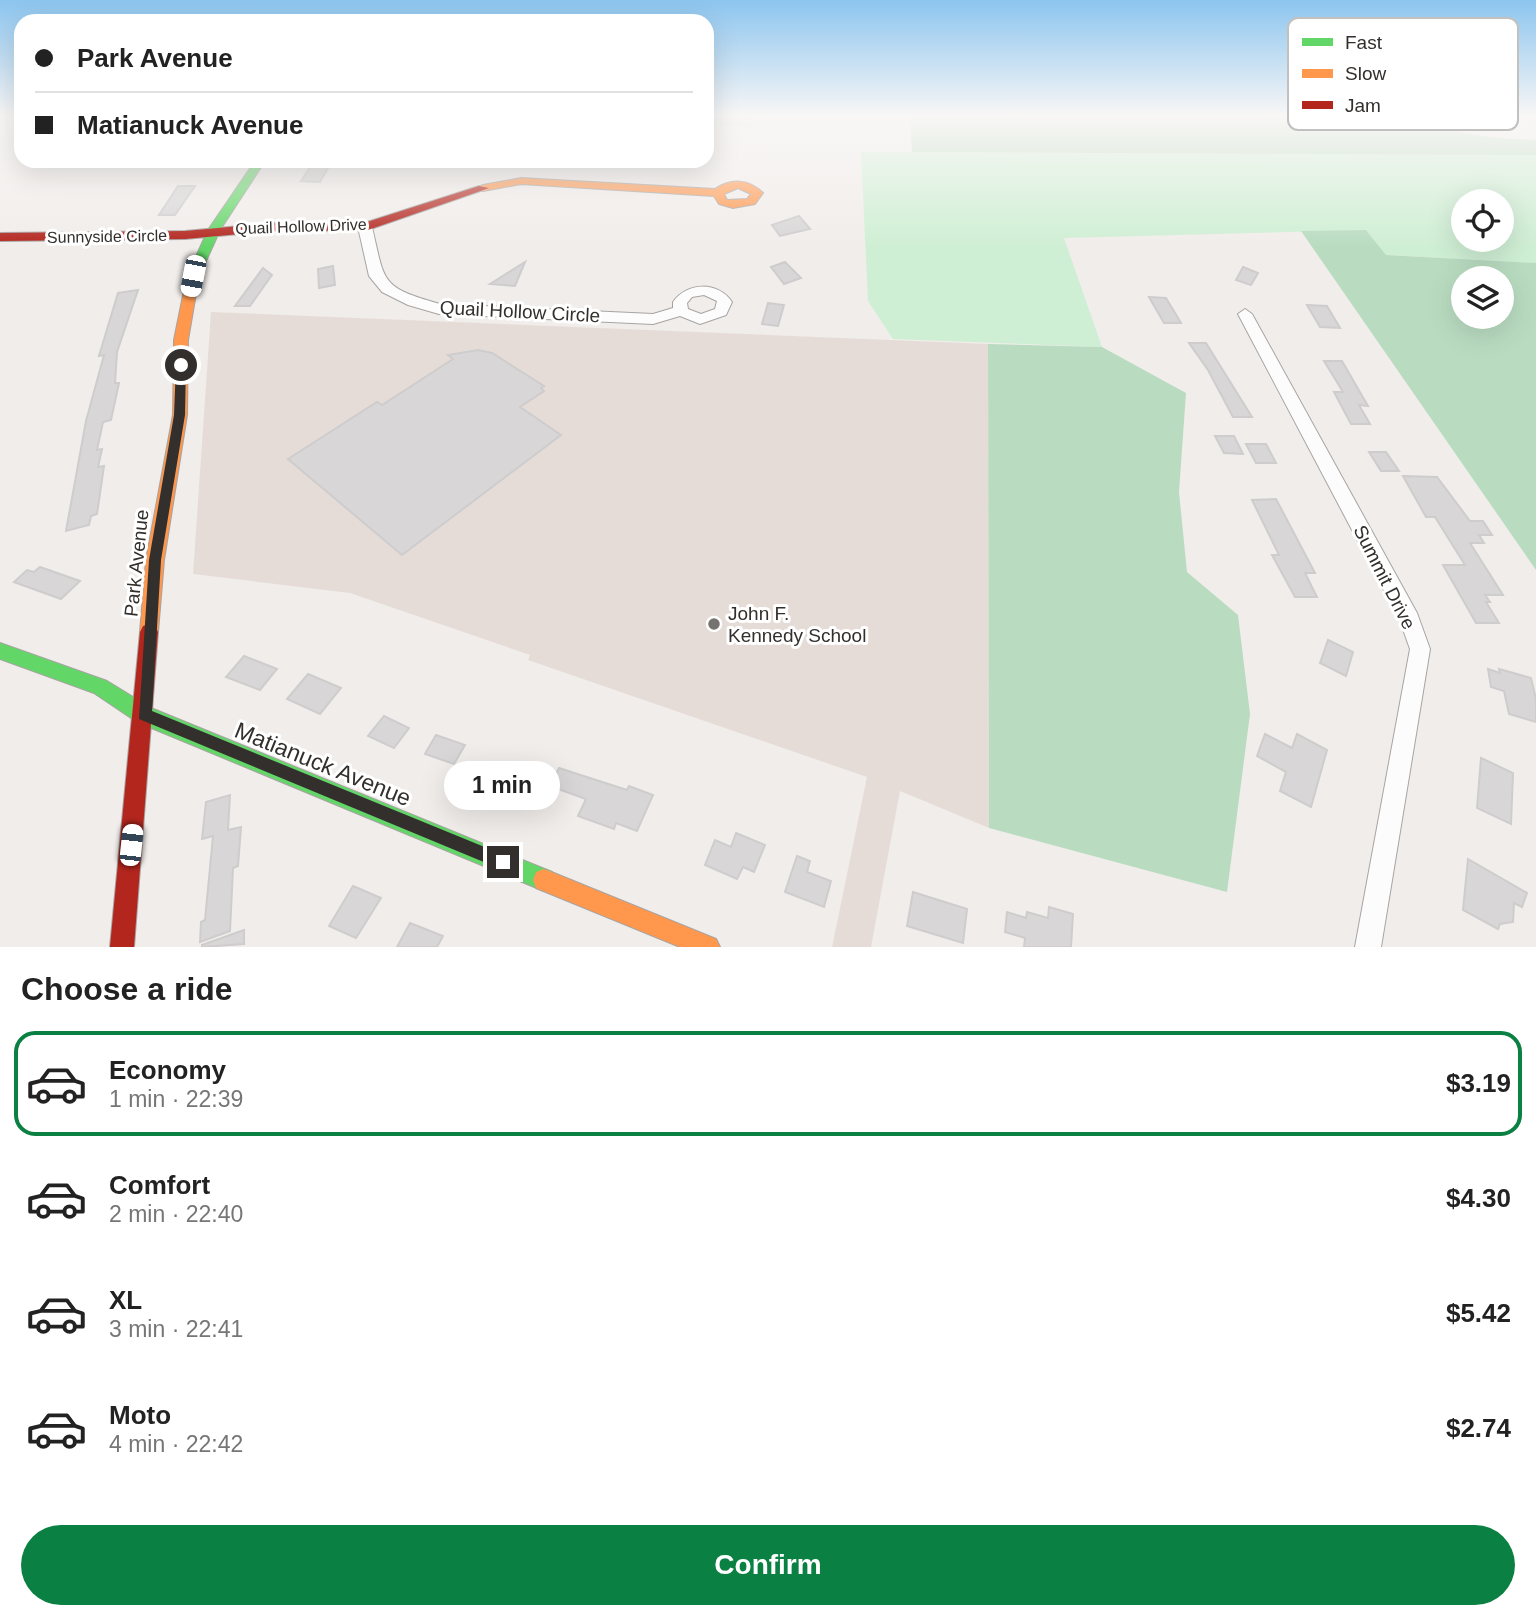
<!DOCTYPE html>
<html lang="en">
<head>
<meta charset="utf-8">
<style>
	:root { --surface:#fff; --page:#f6f6f6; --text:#222; --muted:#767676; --line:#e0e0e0; --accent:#0b8043 }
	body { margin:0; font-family:Arial,sans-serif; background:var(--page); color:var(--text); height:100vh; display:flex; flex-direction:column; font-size:26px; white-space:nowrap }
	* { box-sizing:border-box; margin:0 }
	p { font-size:23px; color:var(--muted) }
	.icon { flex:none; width:38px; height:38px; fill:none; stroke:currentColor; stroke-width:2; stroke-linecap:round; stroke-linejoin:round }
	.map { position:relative; height:947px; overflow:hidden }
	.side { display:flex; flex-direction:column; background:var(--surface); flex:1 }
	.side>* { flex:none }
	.guide { position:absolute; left:14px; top:14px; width:700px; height:154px; border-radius:21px; box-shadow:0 7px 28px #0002; display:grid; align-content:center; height:154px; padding:0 21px; background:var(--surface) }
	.buttons { position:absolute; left:1451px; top:189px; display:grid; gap:14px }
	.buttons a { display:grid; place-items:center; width:63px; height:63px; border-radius:50%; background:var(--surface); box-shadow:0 7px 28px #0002; font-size:35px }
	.end { position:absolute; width:32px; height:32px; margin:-16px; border:9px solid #322f2d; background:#fff; box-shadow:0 0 0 4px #fff }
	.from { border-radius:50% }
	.bubble { position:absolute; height:49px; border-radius:24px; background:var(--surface); box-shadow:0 7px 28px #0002; font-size:23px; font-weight:700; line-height:49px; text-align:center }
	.car { position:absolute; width:21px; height:42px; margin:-21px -10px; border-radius:9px; box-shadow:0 0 5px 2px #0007; background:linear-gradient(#fff 24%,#345 0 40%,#fff 0 76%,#345 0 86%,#fff 0) }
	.guide b { display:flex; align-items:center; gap:24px; height:66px; font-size:26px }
	.guide b+b { border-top:2px solid var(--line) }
	.guide i { width:18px; height:18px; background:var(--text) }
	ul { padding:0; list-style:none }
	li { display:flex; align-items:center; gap:21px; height:105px; margin:0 14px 10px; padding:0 7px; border:4px solid transparent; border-radius:21px }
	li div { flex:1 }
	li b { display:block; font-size:26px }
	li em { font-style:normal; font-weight:700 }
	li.selected { border-color:var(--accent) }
	li>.icon { width:63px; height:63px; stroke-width:1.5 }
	h2 { padding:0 21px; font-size:32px; line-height:84px }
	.cta { display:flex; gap:14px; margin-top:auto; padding:14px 21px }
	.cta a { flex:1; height:80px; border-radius:42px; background:var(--accent); color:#fff; font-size:28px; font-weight:700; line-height:80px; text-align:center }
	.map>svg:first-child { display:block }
	.built { fill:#e6dcd7 }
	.green { fill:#cfefd4; fill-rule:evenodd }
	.forest { fill:#b9dcc0; fill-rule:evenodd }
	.building { fill:#d9d6d7; stroke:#cecccd; stroke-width:2 }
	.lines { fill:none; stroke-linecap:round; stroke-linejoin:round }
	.street-casing { stroke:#a7a4a2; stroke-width:2 }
	.fast-casing { stroke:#a7a4a2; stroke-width:2 }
	.slow-casing { stroke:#a7a4a2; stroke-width:2 }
	.jam-casing { stroke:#a7a4a2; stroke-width:2 }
	.street { fill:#fdfcfc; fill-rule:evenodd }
	.fast { fill:#63d668; fill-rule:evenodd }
	.slow { fill:#ff974d; fill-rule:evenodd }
	.jam { fill:#b3261e; fill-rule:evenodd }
	.route { fill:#322f2d }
	.poi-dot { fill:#757270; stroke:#fff; stroke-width:2.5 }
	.labels { text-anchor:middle; stroke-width:6; stroke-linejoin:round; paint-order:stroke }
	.far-street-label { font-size:16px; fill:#322f2d; stroke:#fff }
	.street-label { font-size:19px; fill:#322f2d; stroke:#fff }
	.poi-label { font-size:19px; fill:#322f2d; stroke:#fff; text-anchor:start }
	.near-street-label { font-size:23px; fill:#322f2d; stroke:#fff }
	.key { fill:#fff; stroke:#c2c1c0; stroke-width:2 }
	.key-label { font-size:19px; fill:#322f2d }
</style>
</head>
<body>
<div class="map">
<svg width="1536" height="947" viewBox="0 0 1536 947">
	<rect width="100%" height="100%" fill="#f1edeb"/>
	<path class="built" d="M211,312l777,32 1,484 -89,-37 -29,156h-39l35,-170 -339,-117 2,-5 -180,-62 -157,-19z"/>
	<path class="green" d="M861,152l675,3v108l-150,-8 -20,-25 -302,8 38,109 -209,-8 -25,-38zM1463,201h39v39h-39z"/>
	<g class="forest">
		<path d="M707,115h47l-3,12 -44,-3z"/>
		<path d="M910,115h510c33,22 77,23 116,25v15l-624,-3z"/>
		<path d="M1366,230l20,25 150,8v307l-235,-339zM1502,278v39h-39v-39z"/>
		<path d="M988,344l114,3 84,46 -7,99 8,80 51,43 12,99 -23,178 -238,-64z"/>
	</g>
	<g class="building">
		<path d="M314,161h18l-12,21 -19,-1z"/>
		<path d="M178,186h17l-20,29h-16z"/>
		<path d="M799,216l11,13 -30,7 -8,-11z"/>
		<path d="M525,262l-10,24 -25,-2z"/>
		<path d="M785,262l16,16 -17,6 -13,-17z"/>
		<path d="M333,266l2,19 -16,3 -1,-19z"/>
		<path d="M1243,267l15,6 -7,12 -15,-5z"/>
		<path d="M263,268l9,7 -22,31h-15z"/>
		<path d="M138,290l-21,62 -2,31h4l-8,37 -8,2 -6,28 5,-1 -4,18 6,-1 -7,48 -6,2 -2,9 -23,6 20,-110 18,-66 -5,1 19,-63z"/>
		<path d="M1149,297l17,1 15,25h-17z"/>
		<path d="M768,303l16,2 -6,21 -16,-2z"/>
		<path d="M1307,305l20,1 13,22 -20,-1z"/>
		<path d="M1189,343h17l46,74h-19l-25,-47z"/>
		<path d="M478,350l14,3 52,33 -3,2 3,3 -24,16 41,28 -159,120 -114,-96 89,-57 5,3 71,-46 -5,-4z"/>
		<path d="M1324,361h18l26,45 -9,-1 11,19h-19l-17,-32h9z"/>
		<path d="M1215,436h19l9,18 -19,-1z"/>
		<path d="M1246,444h20l10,19h-20z"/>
		<path d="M1369,452h17l13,19h-18z"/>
		<path d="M1403,476l34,1 33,44h13l9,14h-13l5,8h-14l33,52h-18l5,7h-4l13,21h-23l-33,-58h22l-30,-48h-9z"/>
		<path d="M1276,499l39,74h-10l12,24h-22l-23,-42h7l-27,-55z"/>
		<path d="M40,567l40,14 -19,18 -47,-17 13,-12 7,2z"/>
		<path d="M1328,640l25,12 -7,24 -26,-13z"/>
		<path d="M244,656l33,13 -17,21 -34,-13z"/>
		<path d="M1488,669l12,4 -1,-4 32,9 5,21v23l-27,-8 -5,-23 -13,-4z"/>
		<path d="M308,674l33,14 -21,26 -33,-15z"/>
		<path d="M384,716l25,12 -15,20 -26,-12z"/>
		<path d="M1265,734l27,14 5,-14 30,16 -16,57 -31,-16 6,-19 -29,-16z"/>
		<path d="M436,735l29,10 -11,19 -29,-10z"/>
		<path d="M1481,758l32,15 -2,51 -34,-16z"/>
		<path d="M525,764l31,10 3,-6 68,22 2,-4 24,9 -16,36 -21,-8 -2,6 -36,-13 8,-17 -36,-13 -5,10 -31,-11z"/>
		<path d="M230,795l-2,35 13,-3 -3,39 -5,2 -3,63 -30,11 1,-20 4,-2 8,-84 -11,3 4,-37z"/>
		<path d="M736,833l29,12 -11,27 -11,-5 -6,12 -32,-14 10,-25 16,7z"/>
		<path d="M797,856l13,5 -3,11 24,9 -7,26 -39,-15z"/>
		<path d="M1468,859l59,34 -5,14 -8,-4 -1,19 -13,2 -2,5 -35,-19z"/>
		<path d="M353,886l28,12 -25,40 -27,-12z"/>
		<path d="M913,892l54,17 -4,34 -56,-17z"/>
		<path d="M1049,907l24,7 -2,33h-47l1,-9 -20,-6 2,-20 19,6 1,-6 21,6z"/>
		<path d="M410,923l33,13 -6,11h-40z"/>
		<path d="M244,930v14l-42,3v-2z"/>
	</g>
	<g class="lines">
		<g class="street-casing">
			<g id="street">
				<path d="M365,223l7,4c13,56 8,60 68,77l213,10 20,-6v-6c14,-20 45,-21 59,0l-6,13 -26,9 -20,-8 -27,8 -214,-10 -31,-9 -26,-13 -13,-16 -11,-49zM704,295l13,6 -2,8 -14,5 -13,-5 -1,-6 5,-6z"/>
				<path d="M1245,309l7,5 165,299 13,36 -49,298h-26l55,-298 -10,-28 -162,-307z"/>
			</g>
		</g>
		<g class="fast-casing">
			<g id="fast">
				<path d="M255,161h10l-45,69 -14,31 -6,4 -4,-1 -2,-3 14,-31z"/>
				<path d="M0,643l107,38 44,27 401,164 3,8 -3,8 -8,3 -407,-169 -43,-29 -94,-34z"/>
			</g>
		</g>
		<g class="slow-casing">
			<g id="slow">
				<path d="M521,178l194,11c16,-11 34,-10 48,4l-8,11 -22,4 -14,-4 -5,-8 -193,-12 -38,7 -6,-3 6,-3zM738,188l13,6 -4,5 -20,1 -3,-6z"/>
				<path d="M200,257l6,4 -7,15 -11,64 -1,75 -23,145 -6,72 -3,6 -6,2 -6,-2 -3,-6 6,-72 27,-145 1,-75 13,-64 9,-18z"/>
				<path d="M544,869l172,70 4,8h-40l-144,-59 -3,-8 3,-8z"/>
			</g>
		</g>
		<g class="jam-casing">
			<g id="jam">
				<path d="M479,186l10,2 -124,43 -83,-1 -97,9 -185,2v-8l185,-2 97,-9 82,1z"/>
				<path d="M149,624l6,2 3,6 -24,315h-24l30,-315 3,-6z"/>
			</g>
		</g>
		<use href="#street" class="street"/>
		<use href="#fast" class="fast"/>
		<use href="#slow" class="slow"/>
		<use href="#jam" class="jam"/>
	</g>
	<linearGradient id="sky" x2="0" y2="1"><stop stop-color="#8cc5ef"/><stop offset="0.47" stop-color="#f9f7f6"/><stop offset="1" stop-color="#f9f7f6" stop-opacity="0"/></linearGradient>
	<rect width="1536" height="247" fill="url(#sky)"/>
	<path class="route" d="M181,361l5,4 -1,50 -24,145 -9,151 357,146v11l-6,2 -364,-151 10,-159 25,-145 2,-50z"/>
	<circle class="poi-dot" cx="714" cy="624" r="7"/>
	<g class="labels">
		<g class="far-street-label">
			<text transform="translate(301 226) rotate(-2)" y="6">Quail Hollow Drive</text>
			<text transform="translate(107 236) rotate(-1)" y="6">Sunnyside Circle</text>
		</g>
		<g class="street-label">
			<text transform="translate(520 311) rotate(3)" y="7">Quail Hollow Circle</text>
			<text transform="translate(136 563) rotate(-84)" y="7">Park Avenue</text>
			<text transform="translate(1385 577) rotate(63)" y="7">Summit Drive</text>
		</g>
		<g class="poi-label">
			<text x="728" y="620">John F.<tspan x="728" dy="22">Kennedy School</tspan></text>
		</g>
		<g class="near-street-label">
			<text transform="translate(323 764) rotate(22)" y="8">Matianuck Avenue</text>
		</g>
	</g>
	<rect x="1288" y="18" width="230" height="112" rx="10" class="key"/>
	<rect x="1302" y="38" width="31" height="8" fill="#63d668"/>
	<rect x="1302" y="69" width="31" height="9" fill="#ff974d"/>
	<rect x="1302" y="101" width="31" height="8" fill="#b3261e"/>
	<g class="key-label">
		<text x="1345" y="49">Fast</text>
		<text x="1345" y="80">Slow</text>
		<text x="1345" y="112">Jam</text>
	</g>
</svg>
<div class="buttons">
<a><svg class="icon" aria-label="locate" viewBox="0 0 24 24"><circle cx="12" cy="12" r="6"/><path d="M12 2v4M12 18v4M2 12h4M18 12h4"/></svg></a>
<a><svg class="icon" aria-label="layers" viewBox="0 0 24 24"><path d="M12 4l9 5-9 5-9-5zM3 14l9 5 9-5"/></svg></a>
</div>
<i class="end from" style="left:181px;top:365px"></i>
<i class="end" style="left:503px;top:862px"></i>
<div class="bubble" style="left:444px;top:761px;width:116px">1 min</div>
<i class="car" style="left:193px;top:276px;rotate:191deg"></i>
<i class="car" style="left:131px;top:845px;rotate:6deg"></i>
<div class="guide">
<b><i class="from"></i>Park Avenue</b>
<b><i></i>Matianuck Avenue</b>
</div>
</div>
<section class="side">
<h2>Choose a ride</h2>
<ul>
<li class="selected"><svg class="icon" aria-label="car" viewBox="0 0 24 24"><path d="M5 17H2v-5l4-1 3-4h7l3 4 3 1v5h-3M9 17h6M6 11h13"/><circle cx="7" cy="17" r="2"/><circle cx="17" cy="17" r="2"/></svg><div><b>Economy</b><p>1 min · 22:39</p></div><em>$3.19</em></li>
<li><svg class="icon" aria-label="car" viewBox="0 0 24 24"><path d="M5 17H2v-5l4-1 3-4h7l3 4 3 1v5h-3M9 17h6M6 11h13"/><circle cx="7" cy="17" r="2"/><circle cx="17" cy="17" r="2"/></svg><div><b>Comfort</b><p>2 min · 22:40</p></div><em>$4.30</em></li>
<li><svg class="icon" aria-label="car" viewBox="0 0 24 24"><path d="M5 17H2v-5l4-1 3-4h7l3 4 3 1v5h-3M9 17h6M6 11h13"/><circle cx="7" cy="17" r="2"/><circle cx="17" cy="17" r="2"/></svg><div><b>XL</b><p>3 min · 22:41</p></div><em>$5.42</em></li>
<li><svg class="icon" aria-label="car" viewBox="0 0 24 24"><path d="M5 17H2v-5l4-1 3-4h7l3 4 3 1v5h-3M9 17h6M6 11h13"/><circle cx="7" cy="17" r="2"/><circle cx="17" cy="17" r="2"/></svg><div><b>Moto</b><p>4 min · 22:42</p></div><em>$2.74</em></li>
</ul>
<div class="cta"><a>Confirm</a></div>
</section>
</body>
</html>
